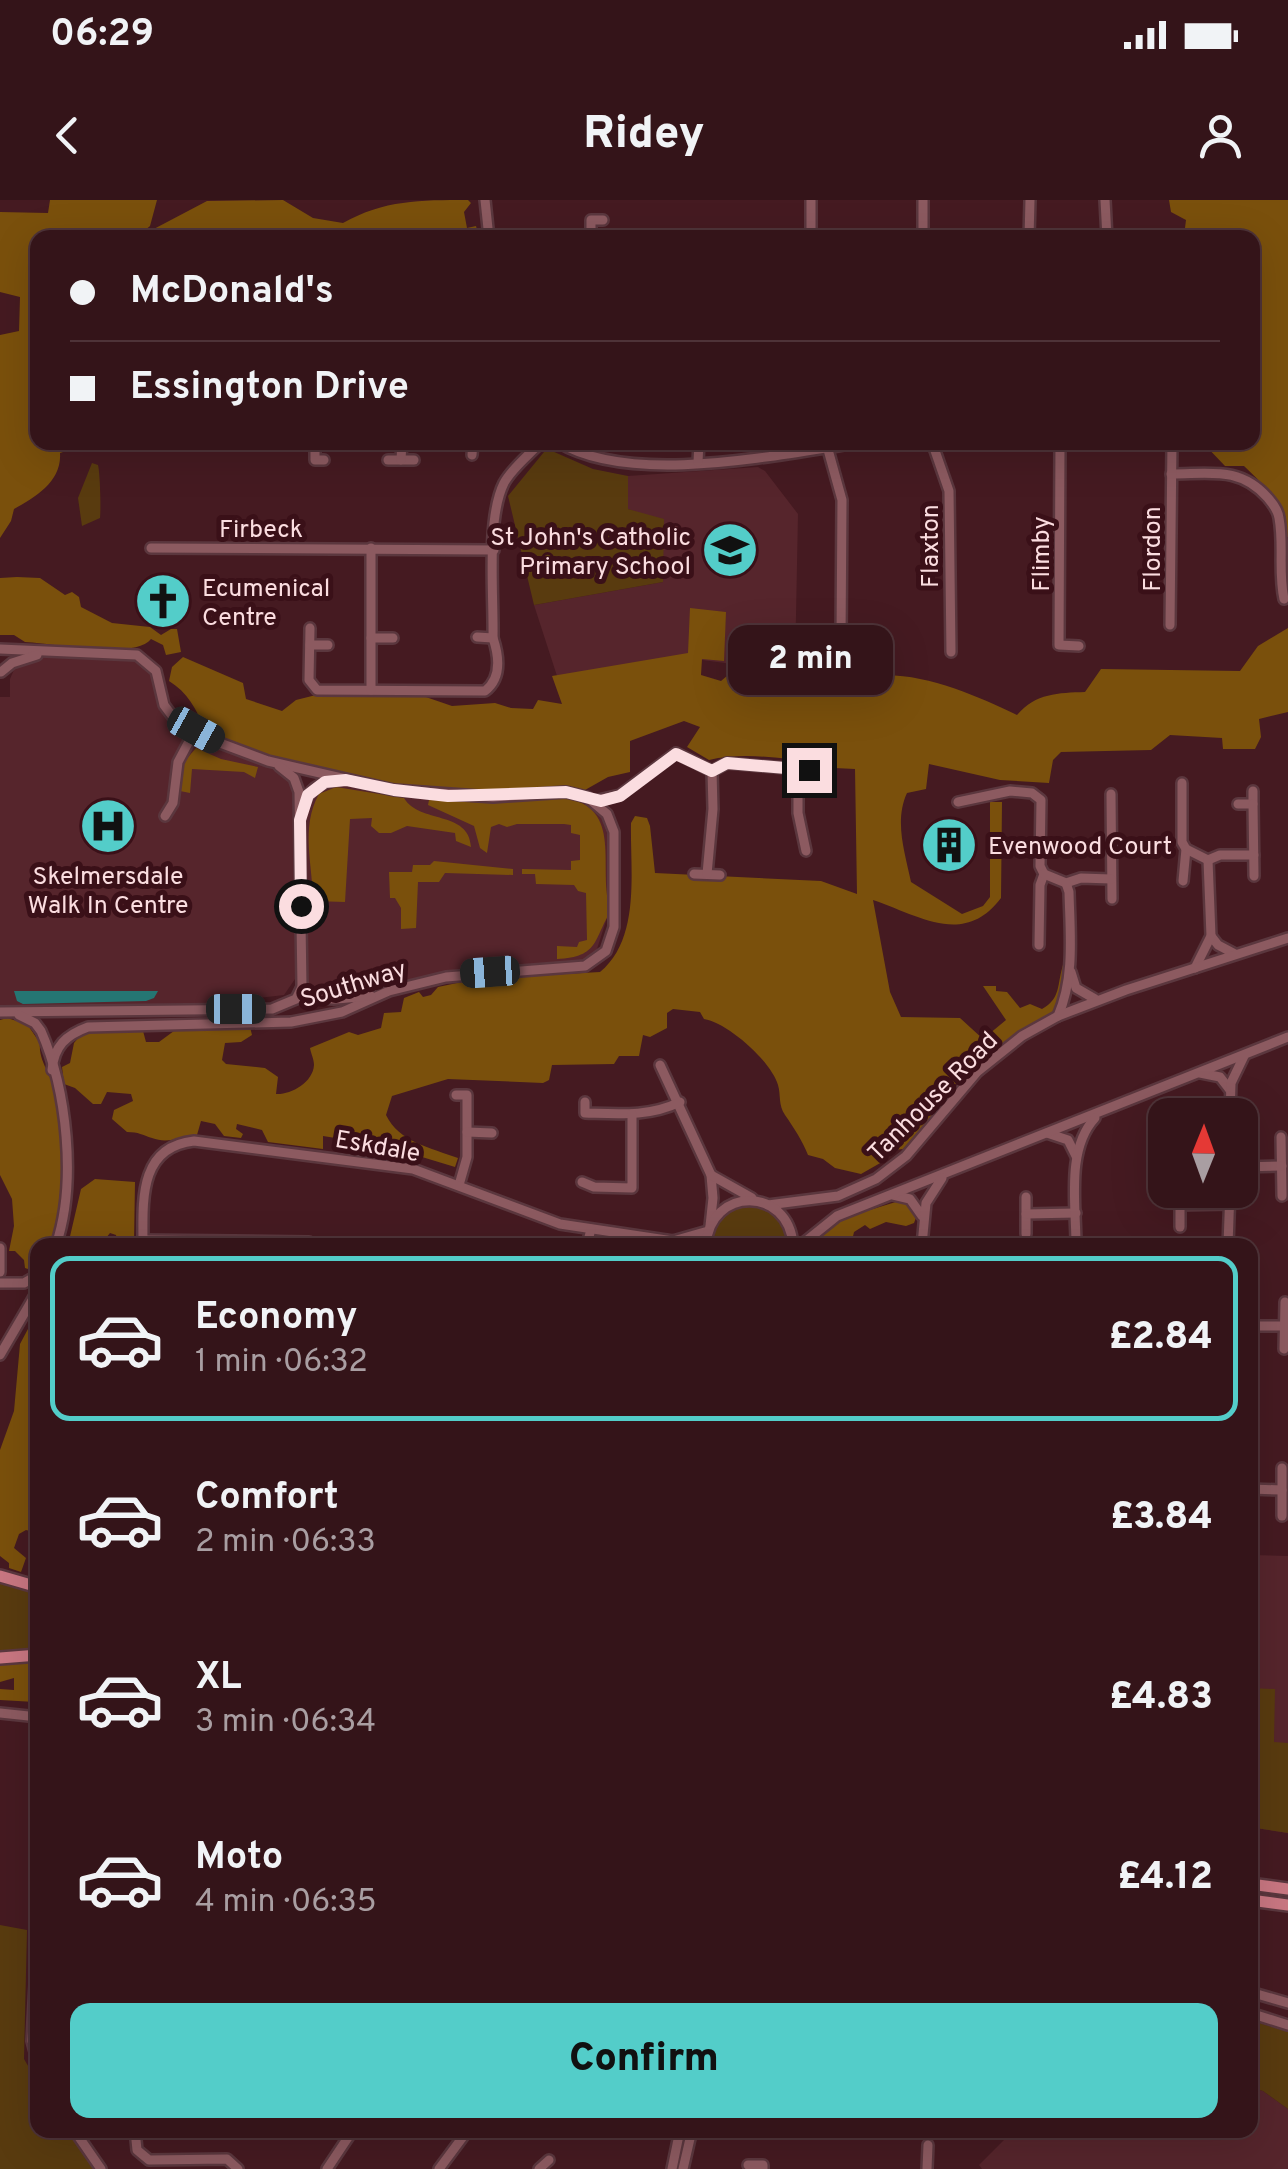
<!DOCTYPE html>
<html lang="en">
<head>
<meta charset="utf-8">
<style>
	:root { --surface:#341419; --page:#3f2126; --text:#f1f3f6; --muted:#a99ea2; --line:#4e3338; --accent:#53cdc9 }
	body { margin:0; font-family:Overpass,sans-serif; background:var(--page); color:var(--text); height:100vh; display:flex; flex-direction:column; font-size:38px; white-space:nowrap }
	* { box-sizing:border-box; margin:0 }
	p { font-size:32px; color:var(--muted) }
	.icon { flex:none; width:55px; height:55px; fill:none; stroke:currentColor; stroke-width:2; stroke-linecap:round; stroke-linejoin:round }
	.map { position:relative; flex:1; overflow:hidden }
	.details { position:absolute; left:30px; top:1038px; width:1228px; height:900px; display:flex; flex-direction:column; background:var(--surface); border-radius:20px; box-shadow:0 10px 40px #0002,0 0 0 2px var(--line) }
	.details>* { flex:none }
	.banner { position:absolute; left:30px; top:30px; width:1230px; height:220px; border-radius:20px; box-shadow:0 10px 40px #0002,0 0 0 2px var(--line); display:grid; align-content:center; height:220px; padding:0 40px; background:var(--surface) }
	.needle { width:65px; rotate:1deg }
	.fabs { position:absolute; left:1148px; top:898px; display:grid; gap:20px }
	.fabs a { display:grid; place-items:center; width:110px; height:110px; border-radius:20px; background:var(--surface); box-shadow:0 10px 40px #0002,0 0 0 2px var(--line); font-size:50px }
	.end { position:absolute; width:45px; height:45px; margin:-22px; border:12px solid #fbdde0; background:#111; box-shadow:0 0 0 5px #111 }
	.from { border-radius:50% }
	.bubble { position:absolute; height:70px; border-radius:20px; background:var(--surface); box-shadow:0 10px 40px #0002,0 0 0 2px var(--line); font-size:32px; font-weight:800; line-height:70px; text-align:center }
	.car { position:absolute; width:30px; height:60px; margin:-30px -15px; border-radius:12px; box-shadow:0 0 8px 2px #0007; background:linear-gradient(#222 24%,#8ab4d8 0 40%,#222 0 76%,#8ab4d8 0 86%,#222 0) }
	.banner b { display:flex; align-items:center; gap:35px; height:95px; font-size:38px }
	.banner b+b { border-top:2px solid var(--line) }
	.banner i { width:25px; height:25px; background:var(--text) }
	ul { padding:18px 0 0; list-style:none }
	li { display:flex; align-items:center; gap:30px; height:165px; margin:0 20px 15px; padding:0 20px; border:5px solid transparent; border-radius:20px }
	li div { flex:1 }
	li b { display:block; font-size:38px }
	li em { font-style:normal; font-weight:800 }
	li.on { border-color:var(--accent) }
	li>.icon { width:90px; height:90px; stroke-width:1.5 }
	.action { display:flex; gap:20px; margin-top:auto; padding:20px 40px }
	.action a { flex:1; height:115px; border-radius:20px; background:var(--accent); color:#111; font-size:40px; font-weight:800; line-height:115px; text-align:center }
	.status { display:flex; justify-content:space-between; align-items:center; height:70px; padding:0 50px; background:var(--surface); direction:ltr }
	.status svg { height:28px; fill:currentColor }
	header { display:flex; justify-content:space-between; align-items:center; height:130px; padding:0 40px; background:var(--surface); font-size:45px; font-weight:800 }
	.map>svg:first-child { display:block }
	.built { fill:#56252c }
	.green { fill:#593b0f }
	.forest { fill:#7a500c }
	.water { fill:#257673 }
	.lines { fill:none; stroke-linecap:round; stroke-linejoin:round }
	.minor-casing { stroke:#5b373e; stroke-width:14 }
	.major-casing { stroke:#5b373e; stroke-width:16 }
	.minor { stroke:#8c5a60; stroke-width:9 }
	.major { stroke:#c97782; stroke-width:11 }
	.route { stroke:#fbdde0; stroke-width:12 }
	.labels { text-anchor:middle; stroke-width:10; stroke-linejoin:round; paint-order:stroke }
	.street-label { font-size:25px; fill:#fbdde0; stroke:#3a1018 }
	.poi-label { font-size:25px; fill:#fbdde0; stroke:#3a1018; text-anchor:start }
</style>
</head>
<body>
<div class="status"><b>06:29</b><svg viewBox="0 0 49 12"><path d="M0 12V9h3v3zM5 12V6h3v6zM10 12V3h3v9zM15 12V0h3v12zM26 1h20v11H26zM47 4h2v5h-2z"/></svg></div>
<header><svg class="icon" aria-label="back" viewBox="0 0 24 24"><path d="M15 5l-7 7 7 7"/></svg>Ridey<svg class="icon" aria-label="person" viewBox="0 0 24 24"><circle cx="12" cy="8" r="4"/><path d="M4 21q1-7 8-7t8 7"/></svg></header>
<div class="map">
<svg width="1288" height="1969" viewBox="0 0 1288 1969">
	<rect width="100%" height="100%" fill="#451a21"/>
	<g class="built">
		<path d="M758,267l7,4 33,43 -3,152 -55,-1 -53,-7 -129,21 -24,-74 129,-23 -7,-63 -28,-10v-33z"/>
		<path d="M32,458h88l16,3 15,14 8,34 9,12 67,34 43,13 15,14 3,18 -1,179 -11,16 -69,8 -215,4v-310h10v-18l6,-14z"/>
		<path d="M340,584l123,18 100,-5 27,8 12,11 6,21 -1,81 -10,31 -14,14 -17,5 -99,1 -135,27h-11l-12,-7 -4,-12 1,-169 5,-11 13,-11z"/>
		<path d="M1250,1355l38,1v277l-38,-6z"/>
		<path d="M1250,1887l13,4 25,18v60h-306l-3,-4 35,-35h236z"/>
	</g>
	<g class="green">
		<path d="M552,251l41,18 35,7v33l36,10 -1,63 -129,23 -26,-109 36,-44z"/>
		<path d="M92,263l6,2c2,7 3,44 2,53l-18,8 -4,-28z"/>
		<path d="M754,1004c23,8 29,18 35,41h-79c4,-26 18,-37 44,-41z"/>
		<path d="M0,1381l37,11v57l-37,3z"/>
		<path d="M1250,1488l25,1 -1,53 14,1v90l-38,-6z"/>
		<path d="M0,1725l27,5 -3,129 13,22 1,49h31l26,39h-95z"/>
		<path d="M1250,1820l38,12v77l-25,-18 -13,-4z"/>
	</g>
	<g class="forest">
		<path d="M50,0h107l-7,26 -13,11 -99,1v204l30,1 1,7 -9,3c2,28 -24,44 -46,56l-3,12 -11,17v-203l19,-4 1,-34 -20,-5v-80l48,1z"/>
		<path d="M283,0l30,18 30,5c41,-23 77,-23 125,-23l3,3 -7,9 3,16 9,-2 3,11h-334l5,-6 57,-30z"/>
		<path d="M1169,0h119v337h-3c-2,-38 -15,-45 -41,-71h-19l-22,-23 49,-1v-204l-78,-1 -1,-4 12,-5 1,-8 -15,-8z"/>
		<path d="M17,377l23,1 25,17 7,-3 7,5 2,10 31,16 38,4 11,8 10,-6h6l4,23 -15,3 -3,-10 -12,-6c-16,21 -98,4 -126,3l-11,-7h-14v-57z"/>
		<path d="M690,408l36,4 -2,49 -22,-2 -1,16 20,6 19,-16 78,4 26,18c9,-4 19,-10 29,-11 48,-5 102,19 144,39 19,-22 41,-22 68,-23l16,-23 139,2 18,-25 30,-18v84l-29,7 2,18 -6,12h-32l-1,-11 -52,-3 -19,15 -90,2 -8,8 -4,23 -49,-3 -71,-16 -3,25 -19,4c-13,28 -2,60 4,89l51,32 21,-8 7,-9v-95h12l-1,96c-37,49 -81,18 -128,2l17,92 11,25 59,1 23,21 23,-19 -23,-34h13v5l11,1 13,16 10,-4 12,5c19,-10 15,-25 21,-44l10,1 -16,49 -59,33 -7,-4c-4,4 -5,10 -8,15 -11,17 -33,27 -48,39l-3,19 -29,32 -9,1 -12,12 -21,12 -26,-6 -12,-9 -15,-4c-6,-15 -14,-27 -23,-40 -7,-10 -4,-20 -7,-30 -7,-24 -50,-62 -74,-66l-4,-7 -27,-3 -6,4v15l-17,9 -7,-2 -4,21h-20l-5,8 -62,1 -3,15 -6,3 -95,-4 -56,17 -6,19c13,27 45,33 72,43l-3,9 -99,-30 -8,3 -25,-4v13l-55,-7 -6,-12 -25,-6 -1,5 7,5 -2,4 -17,-2 -9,-12 -14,-3 -4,14c-15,2 -30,9 -45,3 -10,-3 -13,-6 -25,-6l-15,-13 2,-9 19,-9 -2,-7 -24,-2 -6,12h-8l-18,-16 -11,-4 -2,-17 8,-4 4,-20 11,-13 46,-4 12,5 3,11h13l19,-14 72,-1 2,8 -11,7 -16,1 -3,17 4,4 39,4 13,9 -2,17c14,1 37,-11 38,-29 0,-6 -3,-11 -4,-17l39,-16 9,3 23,-7 3,-15 17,-1 3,-14 15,-6 4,5 8,-2 7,-8 38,-8 124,-7c41,-34 30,-101 31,-149l4,-7 12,2 3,8 5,47 166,8 36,13 -2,-125 -41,-2v-5c-35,-4 -71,-10 -105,-2l-22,-13 13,-20 -16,-6 -54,20v31l-22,5 -23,13h-150l-83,-13 -101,-26 -47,-22c-7,-20 -17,-37 -35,-48l3,-14 11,-10 60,26 3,16 36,12 14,-11 20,-5h104l32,11 43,-3 16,5 22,1 5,-9 24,4 -10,-28 136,-23z"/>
		<path d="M196,548l25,11 37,8 -3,11 -11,-6 -52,-3 -2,24 -10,-2 4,-29z"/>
		<path d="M336,587l68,11c15,26 65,12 67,49l-15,-6 -1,-8 -48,-7 -16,7h-12l-8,-7 1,-8 -22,1 -5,83 -32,-1c0,-35 -13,-74 6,-107z"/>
		<path d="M563,598c63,8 33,73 48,113 -18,28 -11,46 -54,48v-13l20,1 2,-5 8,-2 -1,-47 -8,-2 -4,-6 -38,-1 -1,-10h-13v-5l49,1v-9l9,-1v-25l-9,-2v-8l-7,-1h-47l-10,3 -8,-3 -8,3 -4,26 -7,-5 -6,-22 -46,-21 1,-5 60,3z"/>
		<path d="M434,661l79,8v6l-68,-2 -6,9h-21l-2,46 -15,1v-21l-6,-10h-5l-1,-26h23l1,-7h17z"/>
		<path d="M7,818l20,6 13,19c-2,19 13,33 16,52 10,53 6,97 -3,150h-15l-1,23 -3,3 -9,-3 -1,-8 -9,-9h-6l5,-25 -2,-27 -12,-24v-155z"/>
		<path d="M95,979l40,3 -1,61 -17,-2 -1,-6 -6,-2 -4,5 3,7h-41l13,-56z"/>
		<path d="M899,1001l13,4 5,10 -3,8 -8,3 -20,-4 -16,7 -5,-4 -11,7 -3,13h-39l22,-24z"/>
		<path d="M37,1112v228l-3,-8 -8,-2 -7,4 -5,14 12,10 -5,14 -12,-4v-5l-9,-7v-106l14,-39 6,-67z"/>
		<path d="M6,1461l26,2 3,39 -35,-2v-11l14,1v-12l-14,4v-17z"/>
	</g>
	<path class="water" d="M14,791h144l-4,7 -8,3 -123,3 -6,-3z"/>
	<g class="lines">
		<g class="minor-casing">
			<g id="minor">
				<path d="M485,0l4,38"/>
				<path d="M1105,0l2,38"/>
				<path d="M591,38v-18h12"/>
				<path d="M811,38v-38"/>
				<path d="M923,38v-38"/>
				<path d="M1029,38l1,-38"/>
				<path d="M315,242v18h9"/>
				<path d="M558,242c74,45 222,12 306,0"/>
				<path d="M932,242l17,49 2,161"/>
				<path d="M1060,242l-1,203 20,1"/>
				<path d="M827,246l15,54 -1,141"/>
				<path d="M472,255l1,-13"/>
				<path d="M388,260h26"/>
				<path d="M401,260l1,-18"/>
				<path d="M698,262l1,-20"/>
				<path d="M1171,274c39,0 69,-8 97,24 5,6 10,12 11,20 5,27 -1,54 5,81"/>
				<path d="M151,348l343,2"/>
				<path d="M1170,425l2,-183"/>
				<path d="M310,428l-1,52 8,10 168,1c17,-13 14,-35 8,-53"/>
				<path d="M477,437l16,1c1,-42 -7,-119 11,-155 8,-15 25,-28 37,-41"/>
				<path d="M371,438h22"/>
				<path d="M310,445h18"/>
				<path d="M0,449l137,6 19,16 8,34 9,12 47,26 48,18 126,29 99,7 73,-5 21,5 20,17 7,18v95l-8,24 -21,15 -139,11 -57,14 -47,21 -51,10 -203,5c-22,8 -34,19 -36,43"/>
				<path d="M1,472l11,-9 25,-8"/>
				<path d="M371,490v-142"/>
				<path d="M798,569v44l8,38"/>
				<path d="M1182,583v59l4,7 -3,32"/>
				<path d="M1111,594l1,105"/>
				<path d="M594,601l26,-6 56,-42 36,18 15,-8 82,7"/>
				<path d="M958,602l52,-11 22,2 9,7 -1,66 4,8 -4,11 -1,60"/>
				<path d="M1238,604h15v-13"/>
				<path d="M1253,604l1,72"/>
				<path d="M303,607c5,-18 18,-26 36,-27"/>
				<path d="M165,616l8,-13 5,-41 17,-32"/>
				<path d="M1186,649l22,11 12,-5h34"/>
				<path d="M694,674l26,1"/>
				<path d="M707,674l6,-65 -1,-38"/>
				<path d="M1044,674l22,9 15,-5 30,1"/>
				<path d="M1211,736l7,9 17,9"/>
				<path d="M1195,768l16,-32 -3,-76"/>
				<path d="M1071,772l5,16 19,11"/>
				<path d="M302,787c21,19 43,10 69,9"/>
				<path d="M0,812l272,-3 24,-10 6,-12 -3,-195 -5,-14 -15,-12"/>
				<path d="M19,815l16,8 6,8c26,59 36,152 15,214"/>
				<path d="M1058,816c17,-39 12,-83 11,-124l-3,-9"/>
				<path d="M660,865l51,110 2,23 -3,28"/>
				<path d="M1200,873l20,4 10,13"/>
				<path d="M456,895h11v62l-8,28"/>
				<path d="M585,902v11c33,1 64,4 95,-11"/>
				<path d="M1230,915l1,-32 13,-27"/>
				<path d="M467,932l25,1"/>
				<path d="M1047,933l21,7 8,16"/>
				<path d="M1281,937l1,59"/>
				<path d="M1240,967l42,-1"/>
				<path d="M711,975l41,23"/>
				<path d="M582,982l12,5 38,1v-74"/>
				<path d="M893,995l17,4 12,17"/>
				<path d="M1026,997v37"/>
				<path d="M768,1005l70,-9 38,-17 30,-23 71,-84 45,-36 36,-20 68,-26 162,-52"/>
				<path d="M1180,1005l50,-1"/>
				<path d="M1026,1014l50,-1"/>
				<path d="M1180,1027v-37"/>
				<path d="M143,1040l166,2v3"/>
				<path d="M143,1045c0,-43 -5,-98 51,-104l219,28 147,55 113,17 35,-10"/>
				<path d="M587,1045l4,-16"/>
				<path d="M706,1045c4,-59 83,-59 87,0"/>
				<path d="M801,1045l36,-29 451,-179"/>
				<path d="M922,1045l4,-42 16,-25"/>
				<path d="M1076,1045c0,-40 -10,-96 19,-127"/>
				<path d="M1228,1045l2,-55"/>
				<path d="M0,1048v24"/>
				<path d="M0,1083h24l14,-8"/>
				<path d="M1250,1126h35"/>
				<path d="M1284,1149l1,-47"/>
				<path d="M0,1155l38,-65"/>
				<path d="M1250,1289l32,1"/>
				<path d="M1282,1316v-48"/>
				<path d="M0,1513l38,4"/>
				<path d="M38,1728l-6,113 6,22"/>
				<path d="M1250,1792l38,11"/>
				<path d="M1250,1813l38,12"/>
				<path d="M74,1930l27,39"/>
				<path d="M135,1930l2,20 12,10 78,-1 11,10"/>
				<path d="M748,1965h15v4"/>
				<path d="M327,1969l26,-39"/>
				<path d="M439,1969l29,-39"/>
				<path d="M539,1969l10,-9"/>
				<path d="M672,1969l8,-39"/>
				<path d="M683,1969l9,-39"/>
				<path d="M927,1969l1,-24"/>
			</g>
		</g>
		<g class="major-casing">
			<g id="major">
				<path d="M0,1376l38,11"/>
				<path d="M0,1458l38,-3"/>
				<path d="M1250,1684l38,5"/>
				<path d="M1250,1700l38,5"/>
			</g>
		</g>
		<use href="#minor" class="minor"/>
		<use href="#major" class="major"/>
	</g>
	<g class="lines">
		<path class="route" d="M301,706l-1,-86 8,-25 17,-13 21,-2 48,10 54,6 118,-4 35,9 19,-5 56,-42 36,17 15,-8 82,7"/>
	</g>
	<defs>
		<g id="school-disc" transform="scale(2.875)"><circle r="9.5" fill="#53cdc9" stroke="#3a1018"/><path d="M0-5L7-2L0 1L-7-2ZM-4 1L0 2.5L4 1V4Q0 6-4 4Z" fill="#111"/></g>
		<g id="church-disc" transform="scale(2.875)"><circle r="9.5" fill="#53cdc9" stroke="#3a1018"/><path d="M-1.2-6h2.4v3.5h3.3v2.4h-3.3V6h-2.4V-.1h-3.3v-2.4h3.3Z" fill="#111"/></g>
		<g id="hospital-disc" transform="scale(2.875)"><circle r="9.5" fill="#53cdc9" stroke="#3a1018"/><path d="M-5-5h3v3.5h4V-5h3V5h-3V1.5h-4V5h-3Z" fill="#111"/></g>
		<g id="building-disc" transform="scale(2.875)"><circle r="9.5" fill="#53cdc9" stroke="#3a1018"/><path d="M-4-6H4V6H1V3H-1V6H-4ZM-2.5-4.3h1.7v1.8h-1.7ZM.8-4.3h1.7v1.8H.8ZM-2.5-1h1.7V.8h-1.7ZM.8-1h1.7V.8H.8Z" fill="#111"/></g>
	</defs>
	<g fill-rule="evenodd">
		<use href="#school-disc" x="730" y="350"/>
		<use href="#church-disc" x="163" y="401"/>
		<use href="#hospital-disc" x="108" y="626"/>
		<use href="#building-disc" x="949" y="645"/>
	</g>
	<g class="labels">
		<g class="street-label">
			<text x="261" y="337">Firbeck</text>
			<text transform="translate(929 346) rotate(-90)" y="9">Flaxton</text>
			<text transform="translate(1151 349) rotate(-90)" y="9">Flordon</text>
			<text transform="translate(1040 354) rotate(-90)" y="9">Flimby</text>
			<text transform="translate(353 783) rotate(-17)" y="9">Southway</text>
			<text transform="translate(932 896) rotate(-45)" y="9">Tanhouse Road</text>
			<text transform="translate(378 945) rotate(10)" y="9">Eskdale</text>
		</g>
		<g class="poi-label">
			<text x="691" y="345" text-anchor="end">St John's Catholic<tspan x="691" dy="29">Primary School</tspan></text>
			<text x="202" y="396">Ecumenical<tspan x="202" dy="29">Centre</tspan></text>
			<text x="988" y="654">Evenwood Court</text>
			<text x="108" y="684" text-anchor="middle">Skelmersdale<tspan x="108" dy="29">Walk In Centre</tspan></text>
		</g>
	</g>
</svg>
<div class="fabs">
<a><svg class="needle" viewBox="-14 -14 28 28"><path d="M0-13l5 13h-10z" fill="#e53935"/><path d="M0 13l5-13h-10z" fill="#a99ea2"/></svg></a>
</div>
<i class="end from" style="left:301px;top:706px"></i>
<i class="end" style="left:809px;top:570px"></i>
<div class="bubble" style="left:728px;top:425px;width:165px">2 min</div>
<i class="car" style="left:196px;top:530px;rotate:119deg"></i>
<i class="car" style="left:490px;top:772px;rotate:266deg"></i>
<i class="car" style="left:236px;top:809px;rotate:90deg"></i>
<div class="banner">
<b><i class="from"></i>McDonald's</b>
<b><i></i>Essington Drive</b>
</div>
<section class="details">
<ul>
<li class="on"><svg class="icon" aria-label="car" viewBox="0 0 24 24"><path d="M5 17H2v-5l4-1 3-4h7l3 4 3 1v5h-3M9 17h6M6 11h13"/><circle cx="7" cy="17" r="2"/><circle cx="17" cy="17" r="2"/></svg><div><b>Economy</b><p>1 min · 06:32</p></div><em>£2.84</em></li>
<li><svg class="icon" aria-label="car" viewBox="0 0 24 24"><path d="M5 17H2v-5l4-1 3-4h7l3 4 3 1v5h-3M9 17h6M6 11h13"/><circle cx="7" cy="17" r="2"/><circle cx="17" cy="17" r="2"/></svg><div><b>Comfort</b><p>2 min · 06:33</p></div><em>£3.84</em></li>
<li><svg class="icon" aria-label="car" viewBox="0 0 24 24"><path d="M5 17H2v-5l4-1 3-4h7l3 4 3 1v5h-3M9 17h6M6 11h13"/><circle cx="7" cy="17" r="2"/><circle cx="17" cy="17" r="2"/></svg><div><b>XL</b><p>3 min · 06:34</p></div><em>£4.83</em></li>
<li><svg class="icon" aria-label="car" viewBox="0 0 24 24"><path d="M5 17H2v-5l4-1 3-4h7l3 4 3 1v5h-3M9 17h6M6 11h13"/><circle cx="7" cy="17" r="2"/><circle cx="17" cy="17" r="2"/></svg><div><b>Moto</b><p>4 min · 06:35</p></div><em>£4.12</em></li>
</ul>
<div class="action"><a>Confirm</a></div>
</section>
</div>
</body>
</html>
